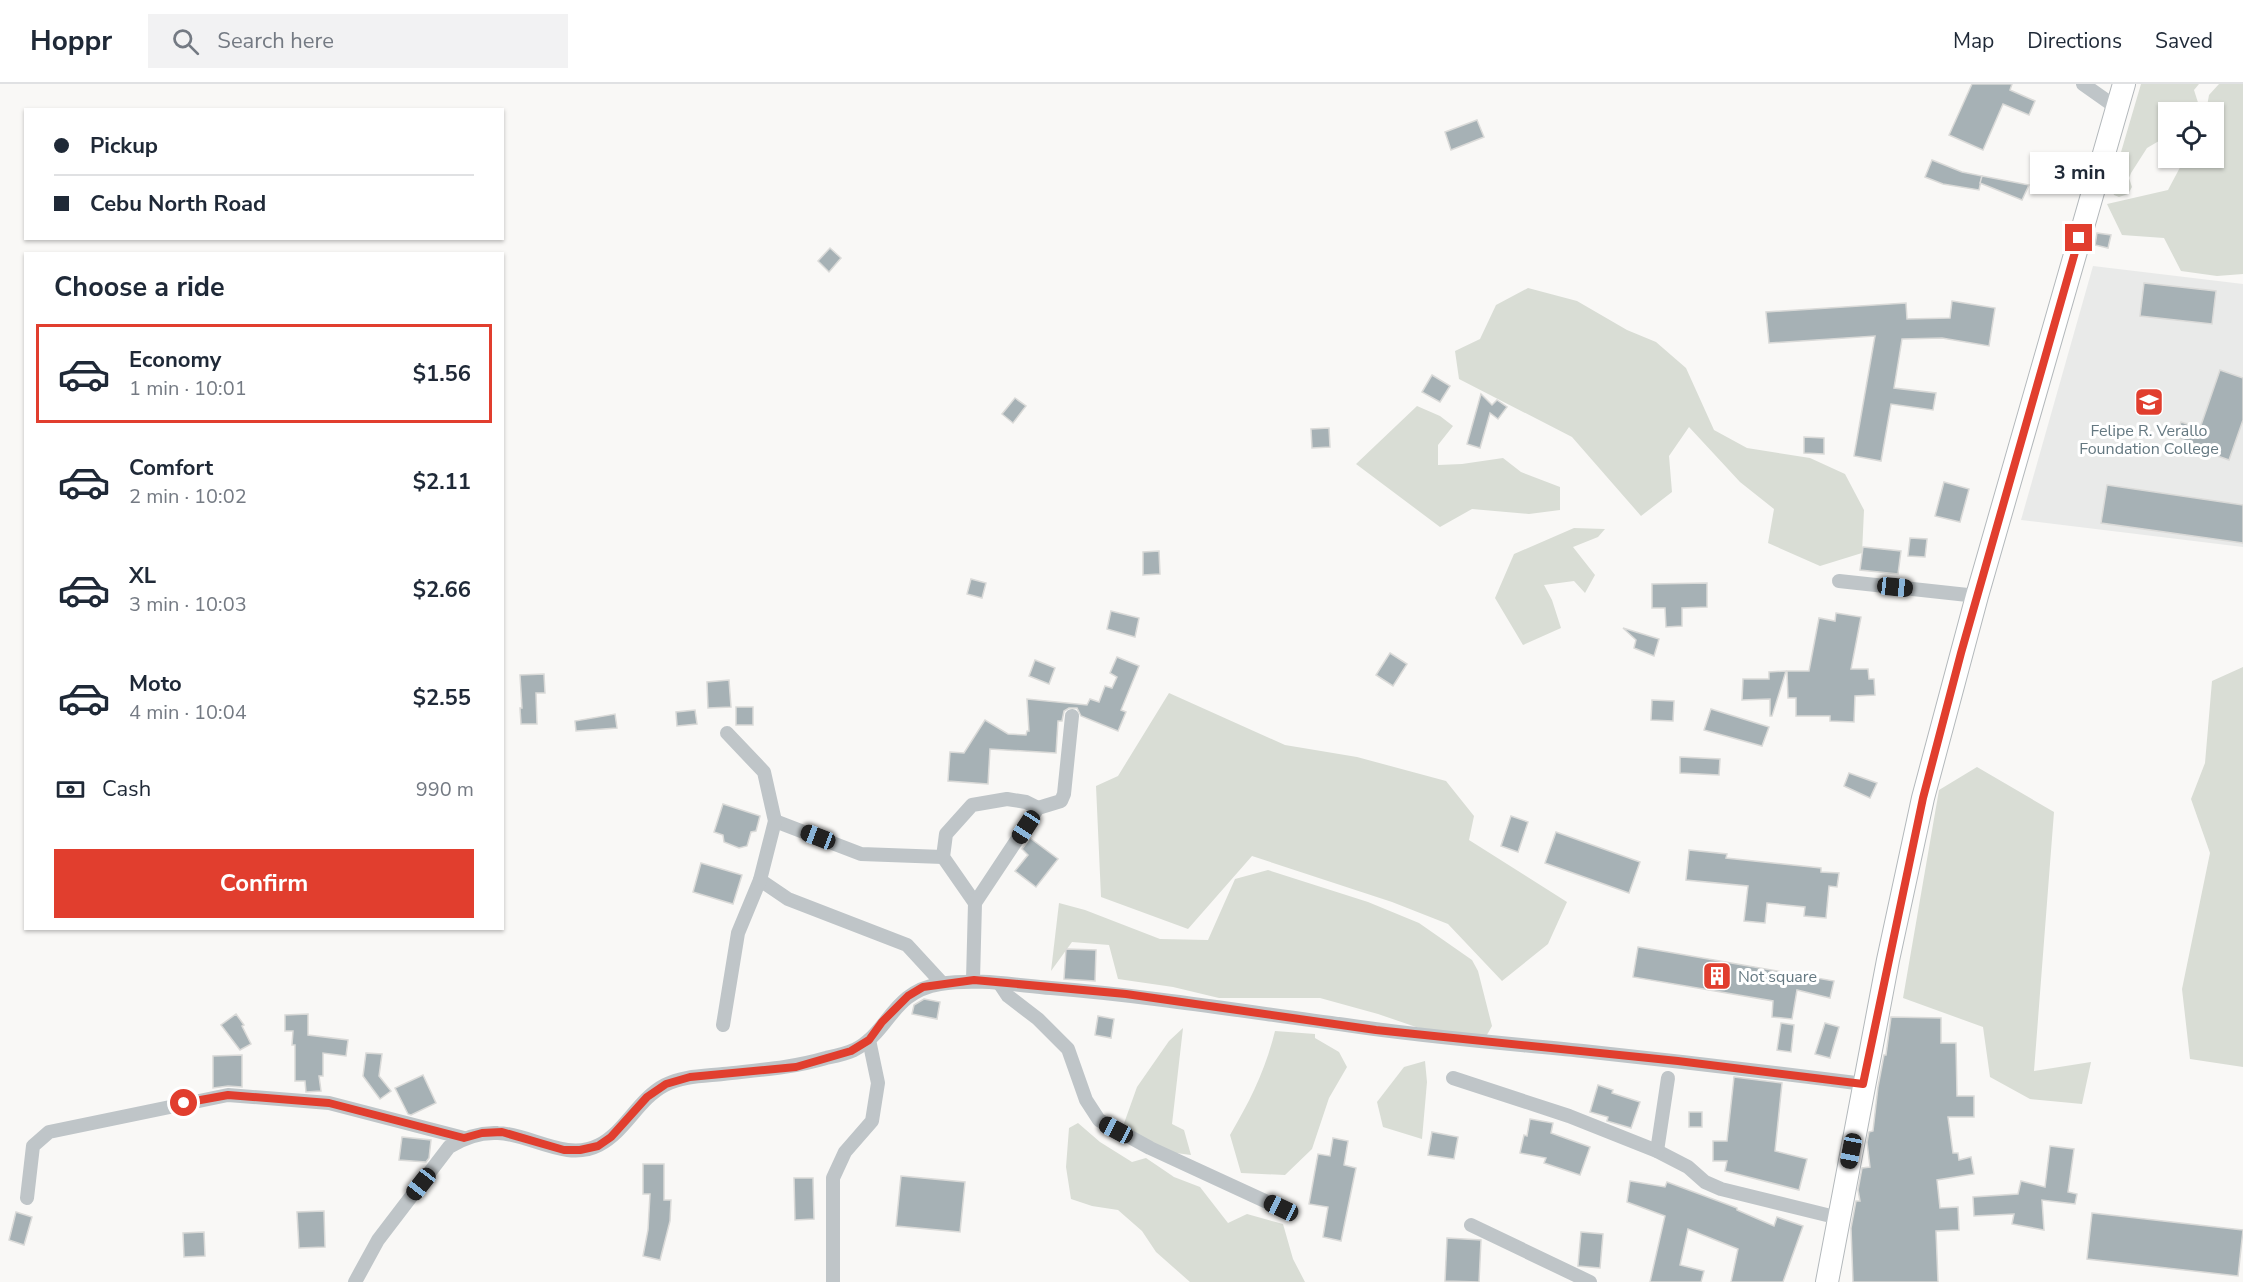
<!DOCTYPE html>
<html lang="en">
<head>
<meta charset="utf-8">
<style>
	:root { --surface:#fff; --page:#f2f2f3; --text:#1f2937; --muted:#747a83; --line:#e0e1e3; --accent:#e13e2e }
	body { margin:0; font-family:"Nunito Sans",sans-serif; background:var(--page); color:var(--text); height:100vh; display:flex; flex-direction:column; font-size:22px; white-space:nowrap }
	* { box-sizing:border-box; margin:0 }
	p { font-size:20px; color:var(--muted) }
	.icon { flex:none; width:33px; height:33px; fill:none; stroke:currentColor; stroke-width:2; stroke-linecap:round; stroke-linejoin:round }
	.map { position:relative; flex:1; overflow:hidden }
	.side { position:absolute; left:24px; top:168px; width:480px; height:678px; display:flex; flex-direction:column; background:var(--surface); border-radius:0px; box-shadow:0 2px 4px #0004 }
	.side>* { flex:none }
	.hud { position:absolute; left:24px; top:24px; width:480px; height:132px; border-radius:0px; box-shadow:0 2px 4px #0004; display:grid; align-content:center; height:132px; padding:0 30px; background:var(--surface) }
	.tools { position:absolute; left:2158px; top:18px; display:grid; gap:12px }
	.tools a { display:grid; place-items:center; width:66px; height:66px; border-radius:0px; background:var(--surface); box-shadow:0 2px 4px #0004; font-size:30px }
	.end { position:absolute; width:27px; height:27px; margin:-14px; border:8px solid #e13e2e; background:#fff; box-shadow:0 0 0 3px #fff }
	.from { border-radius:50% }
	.bubble { position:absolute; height:42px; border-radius:0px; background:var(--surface); box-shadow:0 2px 4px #0004; font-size:20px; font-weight:700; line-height:42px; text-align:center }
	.car { position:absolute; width:18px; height:36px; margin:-18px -9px; border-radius:8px; box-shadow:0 0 4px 2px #0007; background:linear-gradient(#222 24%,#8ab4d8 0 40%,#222 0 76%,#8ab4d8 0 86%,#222 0) }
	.hud b { display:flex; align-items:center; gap:21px; height:57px; font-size:22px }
	.hud b+b { border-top:2px solid var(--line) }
	.hud i { width:15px; height:15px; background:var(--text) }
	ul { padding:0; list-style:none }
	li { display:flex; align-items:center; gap:18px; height:99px; margin:0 12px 9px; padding:0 18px; border:3px solid transparent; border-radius:0px }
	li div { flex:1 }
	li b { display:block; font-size:22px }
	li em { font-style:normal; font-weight:700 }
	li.current { border-color:var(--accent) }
	li>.icon { width:54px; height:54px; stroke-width:1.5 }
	h2 { padding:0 30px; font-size:27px; line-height:72px }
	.pay { display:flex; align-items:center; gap:15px; height:66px; padding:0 30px; font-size:22px }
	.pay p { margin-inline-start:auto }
	.cta { display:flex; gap:12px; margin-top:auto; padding:12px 30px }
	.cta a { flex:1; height:69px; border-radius:0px; background:var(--accent); color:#fff; font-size:24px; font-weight:700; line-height:69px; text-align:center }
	header { display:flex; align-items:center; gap:36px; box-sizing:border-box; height:84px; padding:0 30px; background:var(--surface); border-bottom:2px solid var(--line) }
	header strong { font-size:28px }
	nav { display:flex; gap:33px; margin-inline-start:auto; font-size:21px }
	.search { width:420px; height:54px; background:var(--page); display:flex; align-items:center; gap:15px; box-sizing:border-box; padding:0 21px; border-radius:0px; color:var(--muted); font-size:22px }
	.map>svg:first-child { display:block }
	.built { fill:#e9eae9 }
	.green { fill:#d9ddd5 }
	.building { fill:#a6b1b5; stroke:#dadad8; stroke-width:1.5 }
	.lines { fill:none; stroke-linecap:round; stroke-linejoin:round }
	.trunk-casing { stroke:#b3b8bb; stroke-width:24 }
	.minor { stroke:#bfc5c8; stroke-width:14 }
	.trunk { stroke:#fff; stroke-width:22 }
	.route { stroke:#e13e2e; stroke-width:8 }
	.labels { text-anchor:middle; stroke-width:6; stroke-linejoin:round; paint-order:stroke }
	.poi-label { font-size:16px; fill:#647881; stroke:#fff }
</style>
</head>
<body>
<header>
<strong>Hoppr</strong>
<div class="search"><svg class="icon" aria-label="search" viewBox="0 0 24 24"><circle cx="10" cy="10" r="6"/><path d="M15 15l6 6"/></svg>Search here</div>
<nav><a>Map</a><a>Directions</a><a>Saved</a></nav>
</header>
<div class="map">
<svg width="2243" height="1198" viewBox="0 0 2243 1198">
	<rect width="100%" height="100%" fill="#f9f8f6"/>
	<path class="built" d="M2093,182l150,18v263l-222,-27z"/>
	<g class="green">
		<path d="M2141,0h58l-5,6 7,22h-32v23l-22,13 -16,25 -2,5 3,9 -4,7 -9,3 -5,-2 -2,-5 2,-14z"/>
		<path d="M2219,0h24v190l-26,2 -36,-5 -17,-33 -42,-3 -15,-31 61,-14 17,-32h29v-46h-8l3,-17z"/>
		<path d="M1528,204l49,13 50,29 29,12 30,26 28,62 33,18 63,10 35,16 19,36 -2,43 -42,13 -52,-23 6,-34 -34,-27 -51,-55 -20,29 3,36 -31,24 -69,-79 -113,-58 -4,-28 25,-12 16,-34z"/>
		<path d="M1417,322l23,10 13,10 -15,19v20l24,-1 41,-6 18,14 39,15v23l-31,4 -57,-5 -32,18 -84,-63z"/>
		<path d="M1574,444l31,1 -7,8 -25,10 22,28 -10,18 -11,-12 -30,4 8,15 9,28 -38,17 -28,-47 19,-44z"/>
		<path d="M2243,583v400l-53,-8 -8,-70 28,-136 -19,-54 14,-36 7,-82z"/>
		<path d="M1169,609l116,52 72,12 89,24 28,35 -5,24 98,62 -19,42 -46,37 -54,-57 -56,-22 -140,-46 -64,73 -87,-32 -5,-111 22,-10z"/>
		<path d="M1977,683l77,45 -20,259 57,-9 -9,42 -52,-5 -40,-22 -7,-50 -80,-29 36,-208z"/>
		<path d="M1268,786l100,32 51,21 53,37 6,11 14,55 -8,14 -21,-1 -47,-12 -38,-13 -58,-16h-101l-46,-11 -55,-8 -9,-34 -37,-3 -21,29 8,-68 26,7 75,29 48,1 27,-61z"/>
		<path d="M1183,944l-11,96 12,6 7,25 -38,-5 -31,-21 15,-42 32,-46z"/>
		<path d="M1275,947l40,3v4l24,14 8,15 -18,31 -17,51 -27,26 -44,-2 -11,-38c21,-36 35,-64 45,-104z"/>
		<path d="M1425,977l2,21 -5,57 -39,-12 -6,-25 27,-35z"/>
		<path d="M1078,1039l22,19 32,20 14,-4 28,19 26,10 28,36 19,-9 36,10 10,35 12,23h-115l-34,-30 -14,-21 -24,-21 -26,-4 -21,-7 -5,-32 3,-39z"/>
	</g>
	<g class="building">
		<path d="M1972,0h40l-2,6 25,11 -6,14 -26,-11 -20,46 -34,-15z"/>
		<path d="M1477,36l7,17 -33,13 -6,-18z"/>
		<path d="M1932,76l30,12 20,4 -3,14 -36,-6 -18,-7z"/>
		<path d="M1982,92l47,9 -7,15 -42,-17z"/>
		<path d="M2097,149l14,2 -3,13 -13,-3z"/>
		<path d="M830,164l11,10 -12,14 -11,-11z"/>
		<path d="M2144,199l72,8 -4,33 -72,-8z"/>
		<path d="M1952,217l43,7 -6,38 -47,-8 -40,1 -8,49 42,5 -3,17 -42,-6 -10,57 -27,-5 21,-120 -106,7 -3,-31 140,-9 1,16 43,-1z"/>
		<path d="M2220,286l23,8v42l-14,40 -37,-13 2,-3 -18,-7 5,-15 19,6z"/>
		<path d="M1432,291l18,11 -10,16 -18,-10z"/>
		<path d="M1481,310l11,11 5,-5 10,7 -9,12 -8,-6 -10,35 -13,-4z"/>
		<path d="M1015,314l11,8 -13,17 -11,-9z"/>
		<path d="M1329,344l1,19 -18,1 -1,-19z"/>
		<path d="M1804,353l20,1v16l-20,-1z"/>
		<path d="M1944,398l25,7 -9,33 -25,-6z"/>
		<path d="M2107,401l136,20v38l-142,-20z"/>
		<path d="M1910,454l17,1 -2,18 -17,-1z"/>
		<path d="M1863,463l38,4 -3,23 -38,-4z"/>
		<path d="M1159,467l1,23 -17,1v-23z"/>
		<path d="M971,495l15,4 -4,15 -15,-4z"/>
		<path d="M1707,499v24l-25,1v18l-16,1 -1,-19h-13v-24z"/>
		<path d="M1111,527l28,7 -4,19 -28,-8z"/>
		<path d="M1836,529l25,4 -10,52h17l1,10h5l1,16 -20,1 -1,26 -24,-1v-5h-34v-18h-8l-1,-27h22l10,-53 16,3z"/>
		<path d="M1623,544l36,11 -5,17 -20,-8 2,-8z"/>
		<path d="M1390,569l17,11 -14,22 -17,-11z"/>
		<path d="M1117,573l22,9 -18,44 5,2 -8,19 -37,-15 -4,-8h-8l-5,3 -2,10h-4l-2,32 -66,-4 -2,35 -40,-3 2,-29 14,1 21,-33 23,14 18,1 1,-4h2l-2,-32 60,6 3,-6 9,3 6,-16 7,2 5,-11 -7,-4z"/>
		<path d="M1035,576l20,8 -6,16 -20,-8z"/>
		<path d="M1786,587l-14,45h-2v-17l-28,1 1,-21h26v-7z"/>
		<path d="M544,590l1,19h-9l1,31h-16l-1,-16h2l-2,-33z"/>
		<path d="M729,596l2,27 -23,1 -1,-26z"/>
		<path d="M1652,616l22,1 -1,20 -22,-1z"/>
		<rect x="736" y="623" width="17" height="18"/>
		<path d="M1711,625l58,18 -7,19 -58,-16z"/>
		<path d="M695,626l2,14 -20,2 -1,-14z"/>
		<path d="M615,630l2,14 -41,3 -1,-10z"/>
		<path d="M1680,673l40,2 -1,16 -39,-2z"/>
		<path d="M1849,689l28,10 -7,15 -26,-12z"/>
		<path d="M723,720l37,12 -4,15 -5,1 -4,14 -8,2 -15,-6 -1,-7 -9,-3z"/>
		<path d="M1511,732l17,6 -10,30 -17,-6z"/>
		<path d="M1556,748l84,30 -11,31 -84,-30z"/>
		<path d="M1030,754l28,21 -22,28 -21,-16 13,-16 -6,-6z"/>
		<path d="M1689,766l38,4 -1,4 95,10v4l18,1 -2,14 -8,-1 -3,32 -22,-2 1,-9 -38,-4 -2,20 -21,-2 4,-35 -62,-6z"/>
		<path d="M701,779l41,12 -9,29 -40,-12z"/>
		<path d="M1638,863l30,5 166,29 -4,17 -33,-8 -5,29 -20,-2 1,-16 -140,-24z"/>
		<path d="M1066,865l30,1 -1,31 -31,-2z"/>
		<path d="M924,915l16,3 -3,17 -25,-5 2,-9z"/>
		<path d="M236,930l8,11 -2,1 9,18 -11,6 -19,-25z"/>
		<path d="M308,930v21l40,5 -2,16 -23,-3v23h-4l2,15 -15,1 -1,-11h-10v-36h-3l1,-14h-8v-16z"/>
		<path d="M1098,932l16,3 -3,19 -16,-3z"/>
		<path d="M1891,933l50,1v25h15l1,53h17v21h-26l5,36h5l1,7 12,-3 3,17 -37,6 3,28 18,-1 1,23 -23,1 2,51h-85l-2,-54 5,-27h4l-2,-11 4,-22 8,-1 -3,-25 2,-10 4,-1 5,-44 6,-32h2z"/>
		<path d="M1781,939l13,2 -3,27 -14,-2z"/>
		<path d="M1825,939l14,4 -9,31 -15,-4z"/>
		<path d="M366,969l16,1 -3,22 12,15 -11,8 -17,-23z"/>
		<path d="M242,971v32l-14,-1 -15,2v-32z"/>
		<path d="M423,991l13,28 -25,12 -3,-1 -13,-26z"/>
		<path d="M1734,993l48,6 -7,68 32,8 -8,31 -74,-19 2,-10h-14v-20h14z"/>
		<path d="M1598,1001l15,5 -1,3 28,9 -9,26 -24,-7 1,-4 -18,-5z"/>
		<rect x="1689" y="1028" width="13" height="15"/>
		<path d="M1530,1035l23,4 -2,10 39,14 -10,28 -36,-12 2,-5 -26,-5 4,-18 3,1z"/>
		<path d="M1432,1048l26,5 -4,22 -26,-4z"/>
		<path d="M402,1053l29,3 -2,18 -3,4 -27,-2z"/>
		<path d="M1333,1054l15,3 -4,24 12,3 -15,73 -18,-4 5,-30 -19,-3 9,-50 12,2z"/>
		<path d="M2050,1062l24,3 -6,43 9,2 -2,10 -33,-4 2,30 -32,-6 2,-10 -40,2 -1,-19 45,-3 3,-13 24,6z"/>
		<path d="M643,1080h21v36h7l-1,21 -10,39 -17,-4 5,-26 2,-36h-7z"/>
		<path d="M901,1092l64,6 -5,50 -64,-6z"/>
		<path d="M794,1094h19l1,41 -19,1z"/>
		<path d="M1630,1097l35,6 2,-5 70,26v2l37,16 3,-9 26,9 -20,56h-52l7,-33 -50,-20 -8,36 24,6 -3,11h-51l15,-66 -38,-14z"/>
		<path d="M324,1127l1,36 -26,1 -2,-36z"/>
		<path d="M16,1128l16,5 -8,28 -15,-5z"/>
		<path d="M2092,1129l151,17 -5,46 -151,-17z"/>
		<path d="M204,1148l1,24 -21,1 -1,-24z"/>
		<path d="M1581,1148l22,2 -3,34 -22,-2z"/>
		<path d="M1447,1154l34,2 -2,42 -34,-1z"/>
	</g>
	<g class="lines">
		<g class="trunk-casing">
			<path id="trunk" d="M1827,1198l61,-322 35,-162 54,-202 147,-512"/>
		</g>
		<g class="minor">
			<path d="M2083,0l34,24"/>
			<path d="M1839,497l138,15"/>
			<path d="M775,737l86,33 82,3"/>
			<path d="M760,796l28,19 119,46 35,38"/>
			<path d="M975,819l-32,-46 3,-23 26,-29 35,-6 19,3 12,6"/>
			<path d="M973,896l2,-77 63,-95 23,-7 3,-7 8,-78"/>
			<path d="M1000,900l8,12 30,23 30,30 18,51 13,20 51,28 130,60"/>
			<path d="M723,941l15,-92 22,-53 15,-59 -11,-49 -37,-39"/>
			<path d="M1453,994l116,38 88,35 31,16 17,15 16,7 118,29"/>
			<path d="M1657,1067l11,-73"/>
			<path d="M27,1114l6,-52 16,-14 179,-37 101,8 135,35"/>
			<path d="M1471,1141l119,57"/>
			<path d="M355,1198l23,-42 71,-93c16,-10 31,-15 49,-14 33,1 68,29 101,12 27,-14 39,-46 66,-60 17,-9 39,-9 58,-11 35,-4 69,-6 103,-16 9,-2 19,-4 28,-8 36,-18 37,-58 86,-66 37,-6 74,1 111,4 99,8 197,24 295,37 79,12 158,18 237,26 93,10 187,21 281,33"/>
			<path d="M833,1198v-104l12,-26 27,-31 6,-38 -9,-43"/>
		</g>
		<use href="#trunk" class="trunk"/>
	</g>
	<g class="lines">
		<path class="route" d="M184,1019l44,-8 101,8 135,35 18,-5 20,-1 62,18h16l18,-4 13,-9 36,-40 19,-13 24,-7 106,-10 55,-16 18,-11 13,-18 26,-26 15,-9 51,-7 152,14 250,36 302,31 185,23 60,-286 38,-145 118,-415"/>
	</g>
	<defs>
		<g id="university-square" transform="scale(1.5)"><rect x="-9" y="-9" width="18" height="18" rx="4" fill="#e13e2e" stroke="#fff"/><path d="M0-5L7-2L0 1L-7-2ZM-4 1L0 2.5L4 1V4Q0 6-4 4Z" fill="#fff"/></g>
		<g id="building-square" transform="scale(1.5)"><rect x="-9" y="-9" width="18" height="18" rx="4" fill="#e13e2e" stroke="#fff"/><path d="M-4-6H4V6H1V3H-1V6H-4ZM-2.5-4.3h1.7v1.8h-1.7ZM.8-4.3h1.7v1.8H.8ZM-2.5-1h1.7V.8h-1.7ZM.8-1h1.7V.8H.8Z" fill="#fff"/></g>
	</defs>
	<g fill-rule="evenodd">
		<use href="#university-square" x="2149" y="318"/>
		<use href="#building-square" x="1717" y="892"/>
	</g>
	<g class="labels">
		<g class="poi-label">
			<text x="2149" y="352">Felipe R. Verallo<tspan x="2149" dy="18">Foundation College</tspan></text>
			<text x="1738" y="898" text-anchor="start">Not square</text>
		</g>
	</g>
</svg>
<div class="tools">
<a><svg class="icon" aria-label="locate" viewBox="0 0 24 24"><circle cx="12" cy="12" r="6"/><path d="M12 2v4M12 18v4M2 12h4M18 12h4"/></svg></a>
</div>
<i class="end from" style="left:184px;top:1019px"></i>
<i class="end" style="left:2079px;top:154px"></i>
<div class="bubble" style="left:2030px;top:68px;width:99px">3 min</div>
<i class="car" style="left:1895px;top:503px;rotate:96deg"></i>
<i class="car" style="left:1026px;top:743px;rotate:213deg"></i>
<i class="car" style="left:818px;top:753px;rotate:291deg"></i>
<i class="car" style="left:1116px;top:1046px;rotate:298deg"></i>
<i class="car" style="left:1851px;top:1067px;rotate:191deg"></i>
<i class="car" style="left:421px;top:1100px;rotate:218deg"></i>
<i class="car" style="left:1281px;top:1124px;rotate:295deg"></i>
<div class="hud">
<b><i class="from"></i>Pickup</b>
<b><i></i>Cebu North Road</b>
</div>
<section class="side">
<h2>Choose a ride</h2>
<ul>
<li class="current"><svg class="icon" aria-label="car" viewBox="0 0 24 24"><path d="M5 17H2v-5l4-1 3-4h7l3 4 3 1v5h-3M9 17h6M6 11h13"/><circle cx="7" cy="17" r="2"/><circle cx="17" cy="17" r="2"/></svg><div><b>Economy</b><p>1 min · 10:01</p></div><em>$1.56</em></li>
<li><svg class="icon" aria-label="car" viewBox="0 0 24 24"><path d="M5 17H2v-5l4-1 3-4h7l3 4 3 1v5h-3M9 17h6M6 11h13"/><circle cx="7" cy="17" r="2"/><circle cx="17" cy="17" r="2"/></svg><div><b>Comfort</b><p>2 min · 10:02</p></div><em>$2.11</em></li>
<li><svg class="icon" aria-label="car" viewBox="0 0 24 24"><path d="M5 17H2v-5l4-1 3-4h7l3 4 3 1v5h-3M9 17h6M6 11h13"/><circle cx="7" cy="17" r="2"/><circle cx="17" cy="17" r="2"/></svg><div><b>XL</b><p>3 min · 10:03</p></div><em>$2.66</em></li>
<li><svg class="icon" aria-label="car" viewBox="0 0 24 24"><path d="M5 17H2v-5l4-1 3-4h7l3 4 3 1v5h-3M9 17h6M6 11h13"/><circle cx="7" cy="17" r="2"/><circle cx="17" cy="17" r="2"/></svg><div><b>Moto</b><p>4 min · 10:04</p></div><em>$2.55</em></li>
</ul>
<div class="pay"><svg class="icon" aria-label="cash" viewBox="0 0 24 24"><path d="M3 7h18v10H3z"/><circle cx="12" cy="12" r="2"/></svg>Cash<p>990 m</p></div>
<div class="cta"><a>Confirm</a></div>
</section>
</div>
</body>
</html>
